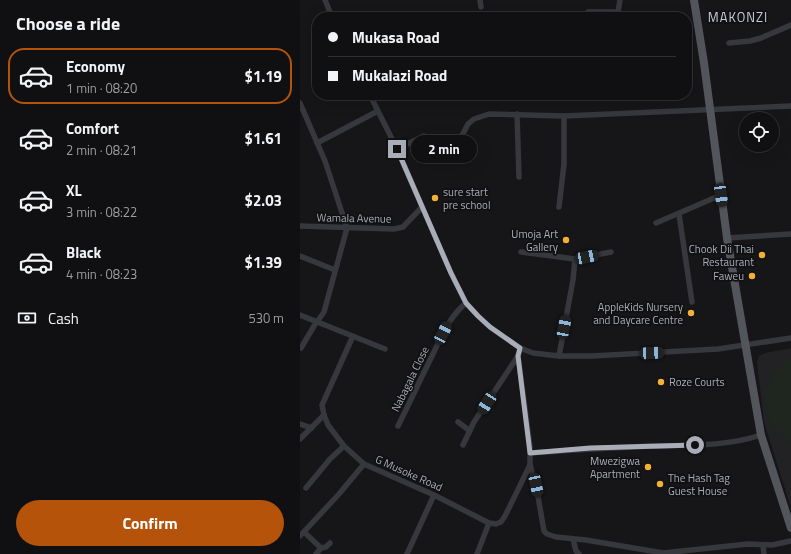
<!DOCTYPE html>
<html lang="en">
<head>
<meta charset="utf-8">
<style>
	:root { --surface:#101012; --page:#19191b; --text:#f1f3f6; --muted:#9c9d9f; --line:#303032; --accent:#b45309 }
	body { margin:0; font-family:"Titillium Web",sans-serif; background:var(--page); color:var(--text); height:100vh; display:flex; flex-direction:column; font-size:15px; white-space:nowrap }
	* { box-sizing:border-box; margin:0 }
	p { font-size:13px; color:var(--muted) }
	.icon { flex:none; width:22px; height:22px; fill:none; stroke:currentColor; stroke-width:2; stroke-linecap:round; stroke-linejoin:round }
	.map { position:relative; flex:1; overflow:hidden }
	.details { display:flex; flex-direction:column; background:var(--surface); width:300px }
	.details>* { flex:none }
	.hud { position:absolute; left:12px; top:12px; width:380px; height:88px; border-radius:16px; box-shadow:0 4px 16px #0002,0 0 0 1px var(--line); display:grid; align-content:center; height:88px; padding:0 16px; background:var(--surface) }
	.fabs { position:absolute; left:439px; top:112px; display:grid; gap:8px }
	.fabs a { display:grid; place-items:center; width:40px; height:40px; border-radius:50%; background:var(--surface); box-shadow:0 4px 16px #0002,0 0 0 1px var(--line); font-size:20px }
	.end { position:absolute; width:18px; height:18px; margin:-9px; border:5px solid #a8adb8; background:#111; box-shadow:0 0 0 2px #111 }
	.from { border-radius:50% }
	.bubble { position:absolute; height:28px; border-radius:14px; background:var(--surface); box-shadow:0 4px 16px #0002,0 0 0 1px var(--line); font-size:13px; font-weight:700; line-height:28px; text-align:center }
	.car { position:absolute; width:12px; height:24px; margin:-12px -6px; border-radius:5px; box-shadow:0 0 3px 1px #0007; background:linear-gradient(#222 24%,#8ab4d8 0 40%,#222 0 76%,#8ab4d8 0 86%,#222 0) }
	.hud b { display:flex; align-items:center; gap:14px; height:38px; font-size:15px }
	.hud b+b { border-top:1px solid var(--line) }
	.hud i { width:10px; height:10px; background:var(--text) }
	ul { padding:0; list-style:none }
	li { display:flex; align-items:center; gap:12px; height:56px; margin:0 8px 6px; padding:0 8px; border:2px solid transparent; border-radius:16px }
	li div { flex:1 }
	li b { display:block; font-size:15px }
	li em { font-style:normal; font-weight:700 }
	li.current { border-color:var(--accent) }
	li>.icon { width:36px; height:36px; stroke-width:1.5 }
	h2 { padding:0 16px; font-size:18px; line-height:48px }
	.pay { display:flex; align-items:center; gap:10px; height:44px; padding:0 16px; font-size:15px }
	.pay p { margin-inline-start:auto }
	.cta { display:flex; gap:8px; margin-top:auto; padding:8px 16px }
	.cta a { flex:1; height:46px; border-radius:24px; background:var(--accent); color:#fff; font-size:16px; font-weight:700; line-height:46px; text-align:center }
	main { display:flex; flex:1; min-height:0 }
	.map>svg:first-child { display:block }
	.built { fill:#222225 }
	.green { fill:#1e261f }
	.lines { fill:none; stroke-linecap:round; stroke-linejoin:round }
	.minor { stroke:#37383d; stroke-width:5.5 }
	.primary { stroke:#53555c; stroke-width:8 }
	.route { stroke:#a8adb8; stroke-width:5 }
	.poi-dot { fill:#f2b134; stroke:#111113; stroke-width:1.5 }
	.labels { text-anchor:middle; stroke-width:3.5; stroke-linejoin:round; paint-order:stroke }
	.poi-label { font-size:11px; fill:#a8adb8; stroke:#111113; text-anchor:end }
	.street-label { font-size:11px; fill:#a8adb8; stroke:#111113 }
	.quarter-label { font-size:13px; letter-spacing:1px; fill:#c9ccd4; stroke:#111113 }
</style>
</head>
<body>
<main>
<section class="details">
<h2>Choose a ride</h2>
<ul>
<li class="current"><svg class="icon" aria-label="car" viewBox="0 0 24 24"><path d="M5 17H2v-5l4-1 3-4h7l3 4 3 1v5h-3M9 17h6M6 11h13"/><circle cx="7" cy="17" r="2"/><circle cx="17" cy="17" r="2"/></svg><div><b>Economy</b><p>1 min · 08:20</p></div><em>$1.19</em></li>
<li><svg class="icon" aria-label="car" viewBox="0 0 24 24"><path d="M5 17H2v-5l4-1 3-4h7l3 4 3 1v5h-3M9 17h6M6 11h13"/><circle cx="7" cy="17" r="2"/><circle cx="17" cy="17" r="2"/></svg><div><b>Comfort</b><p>2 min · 08:21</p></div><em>$1.61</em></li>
<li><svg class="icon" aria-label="car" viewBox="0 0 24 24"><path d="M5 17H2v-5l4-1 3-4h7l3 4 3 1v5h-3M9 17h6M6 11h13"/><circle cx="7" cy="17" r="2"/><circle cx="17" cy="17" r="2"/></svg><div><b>XL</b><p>3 min · 08:22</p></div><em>$2.03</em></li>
<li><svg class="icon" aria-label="car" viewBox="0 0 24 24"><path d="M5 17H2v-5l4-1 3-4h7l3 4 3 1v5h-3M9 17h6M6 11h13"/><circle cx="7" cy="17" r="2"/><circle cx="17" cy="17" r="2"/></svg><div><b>Black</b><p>4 min · 08:23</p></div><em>$1.39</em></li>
</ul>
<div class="pay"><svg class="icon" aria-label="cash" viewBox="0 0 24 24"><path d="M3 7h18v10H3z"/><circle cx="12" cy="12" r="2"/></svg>Cash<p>530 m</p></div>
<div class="cta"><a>Confirm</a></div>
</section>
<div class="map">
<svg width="491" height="554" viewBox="0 0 491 554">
	<rect width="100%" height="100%" fill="#161618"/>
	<path class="built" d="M491,348v160l-27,-86 -7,-60 2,-6 6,-3z"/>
	<path class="green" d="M491,360v83c-9,-6 -17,-12 -21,-22 -10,-20 -3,-54 21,-61z"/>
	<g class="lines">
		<g class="minor">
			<path d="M25,0l7,17"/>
			<path d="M180,0l1,7"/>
			<path d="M287,17l1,-5h30l2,-12"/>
			<path d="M429,43l21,-2 11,-3 30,-13"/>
			<path d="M70,95l27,54 54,124 15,30 12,13 12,11 30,21 13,5 26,3h33l126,-7 73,-11"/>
			<path d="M0,103l25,58 22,67 -23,84 -10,14 -13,22"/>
			<path d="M217,114l2,63"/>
			<path d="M17,143l61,-32"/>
			<path d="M97,149l27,-13"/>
			<path d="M155,149l13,-25 6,-5 15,-5 75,2 227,-10"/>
			<path d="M259,207l5,-43v-48"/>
			<path d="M379,214l13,88"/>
			<path d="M356,223l65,-28"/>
			<path d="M0,226l94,3 9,-2 19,-20"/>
			<path d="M427,238l64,-4"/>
			<path d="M221,252l54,7 36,-7"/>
			<path d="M0,256l35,14"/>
			<path d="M0,315l85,34"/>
			<path d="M53,336l-31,69 2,10 4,10 16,21 20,18 70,31 55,28 7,1 5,-2 4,-6 25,-51"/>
			<path d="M220,348l-2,8 12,90v19l6,20 8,46 3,3 9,3 30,3 77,13 85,-9 24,1 19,-4"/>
			<path d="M259,356l14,-76 2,-21"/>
			<path d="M158,422l12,9"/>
			<path d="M0,424l12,4"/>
			<path d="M98,426c12,-24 23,-48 35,-72 9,-19 17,-38 33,-51"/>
			<path d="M0,439l24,-24"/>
			<path d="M163,445l11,-23 44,-66"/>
			<path d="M230,453c40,-3 79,-5 119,-7 37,-1 76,1 112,-11"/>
			<path d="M6,488l24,-29 14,-13"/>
			<path d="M4,532l17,16 -5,6"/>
			<path d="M0,536l39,-42 25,-30"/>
			<path d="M273,539l3,12 3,3"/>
			<path d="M463,545l1,9"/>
			<path d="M21,548l5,-1 4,-4"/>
			<path d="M107,554l27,-59"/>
			<path d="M177,554l12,-31"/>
		</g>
		<path class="primary" d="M394,0l10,63 23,175 34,197 30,93"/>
	</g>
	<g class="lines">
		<path class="route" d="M97,149l54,124 15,30 12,13 12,11 30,21 -2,8 12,97 60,-5 105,-3"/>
	</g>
	<g class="poi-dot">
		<circle cx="135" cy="198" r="4"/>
		<circle cx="266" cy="240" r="4"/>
		<circle cx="462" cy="255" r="4"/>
		<circle cx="452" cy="276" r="4"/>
		<circle cx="391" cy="313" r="4"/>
		<circle cx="361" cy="382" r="4"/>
		<circle cx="348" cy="467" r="4"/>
		<circle cx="360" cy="484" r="4"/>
	</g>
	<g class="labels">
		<g class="poi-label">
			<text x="143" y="196" text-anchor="start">sure start<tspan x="143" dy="13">pre school</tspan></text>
			<text x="258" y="238">Umoja Art<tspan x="258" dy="13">Gallery</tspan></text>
			<text x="454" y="253">Chook Dii Thai<tspan x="454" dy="13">Restaurant</tspan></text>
			<text x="444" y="280">Faweu</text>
			<text x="383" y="311">AppleKids Nursery<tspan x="383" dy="13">and Daycare Centre</tspan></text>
			<text x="369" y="386" text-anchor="start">Roze Courts</text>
			<text x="340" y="465">Mwezigwa<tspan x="340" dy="13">Apartment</tspan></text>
			<text x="368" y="482" text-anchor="start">The Hash Tag<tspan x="368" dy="13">Guest House</tspan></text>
		</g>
		<g class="street-label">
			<text transform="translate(54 218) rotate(1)" y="4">Wamala Avenue</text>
			<text transform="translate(110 379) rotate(-64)" y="4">Nabagala Close</text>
			<text transform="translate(109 473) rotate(24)" y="4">G Musoke Road</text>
		</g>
		<g class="quarter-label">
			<text x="438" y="22">MAKONZI</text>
		</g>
	</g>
</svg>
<div class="fabs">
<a><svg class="icon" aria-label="locate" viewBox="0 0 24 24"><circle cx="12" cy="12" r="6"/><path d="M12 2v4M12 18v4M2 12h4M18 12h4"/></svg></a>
</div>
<i class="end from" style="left:395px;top:445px"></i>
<i class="end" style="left:97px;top:149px"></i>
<div class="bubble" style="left:111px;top:135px;width:66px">2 min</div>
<i class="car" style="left:421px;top:195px;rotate:172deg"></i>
<i class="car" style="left:287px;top:257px;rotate:79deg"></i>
<i class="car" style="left:264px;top:327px;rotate:11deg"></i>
<i class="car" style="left:143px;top:333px;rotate:27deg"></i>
<i class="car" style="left:352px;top:353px;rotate:88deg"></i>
<i class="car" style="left:187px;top:403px;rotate:213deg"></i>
<i class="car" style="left:236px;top:485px;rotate:168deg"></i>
<div class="hud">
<b><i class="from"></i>Mukasa Road</b>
<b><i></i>Mukalazi Road</b>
</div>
</div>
</main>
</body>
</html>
